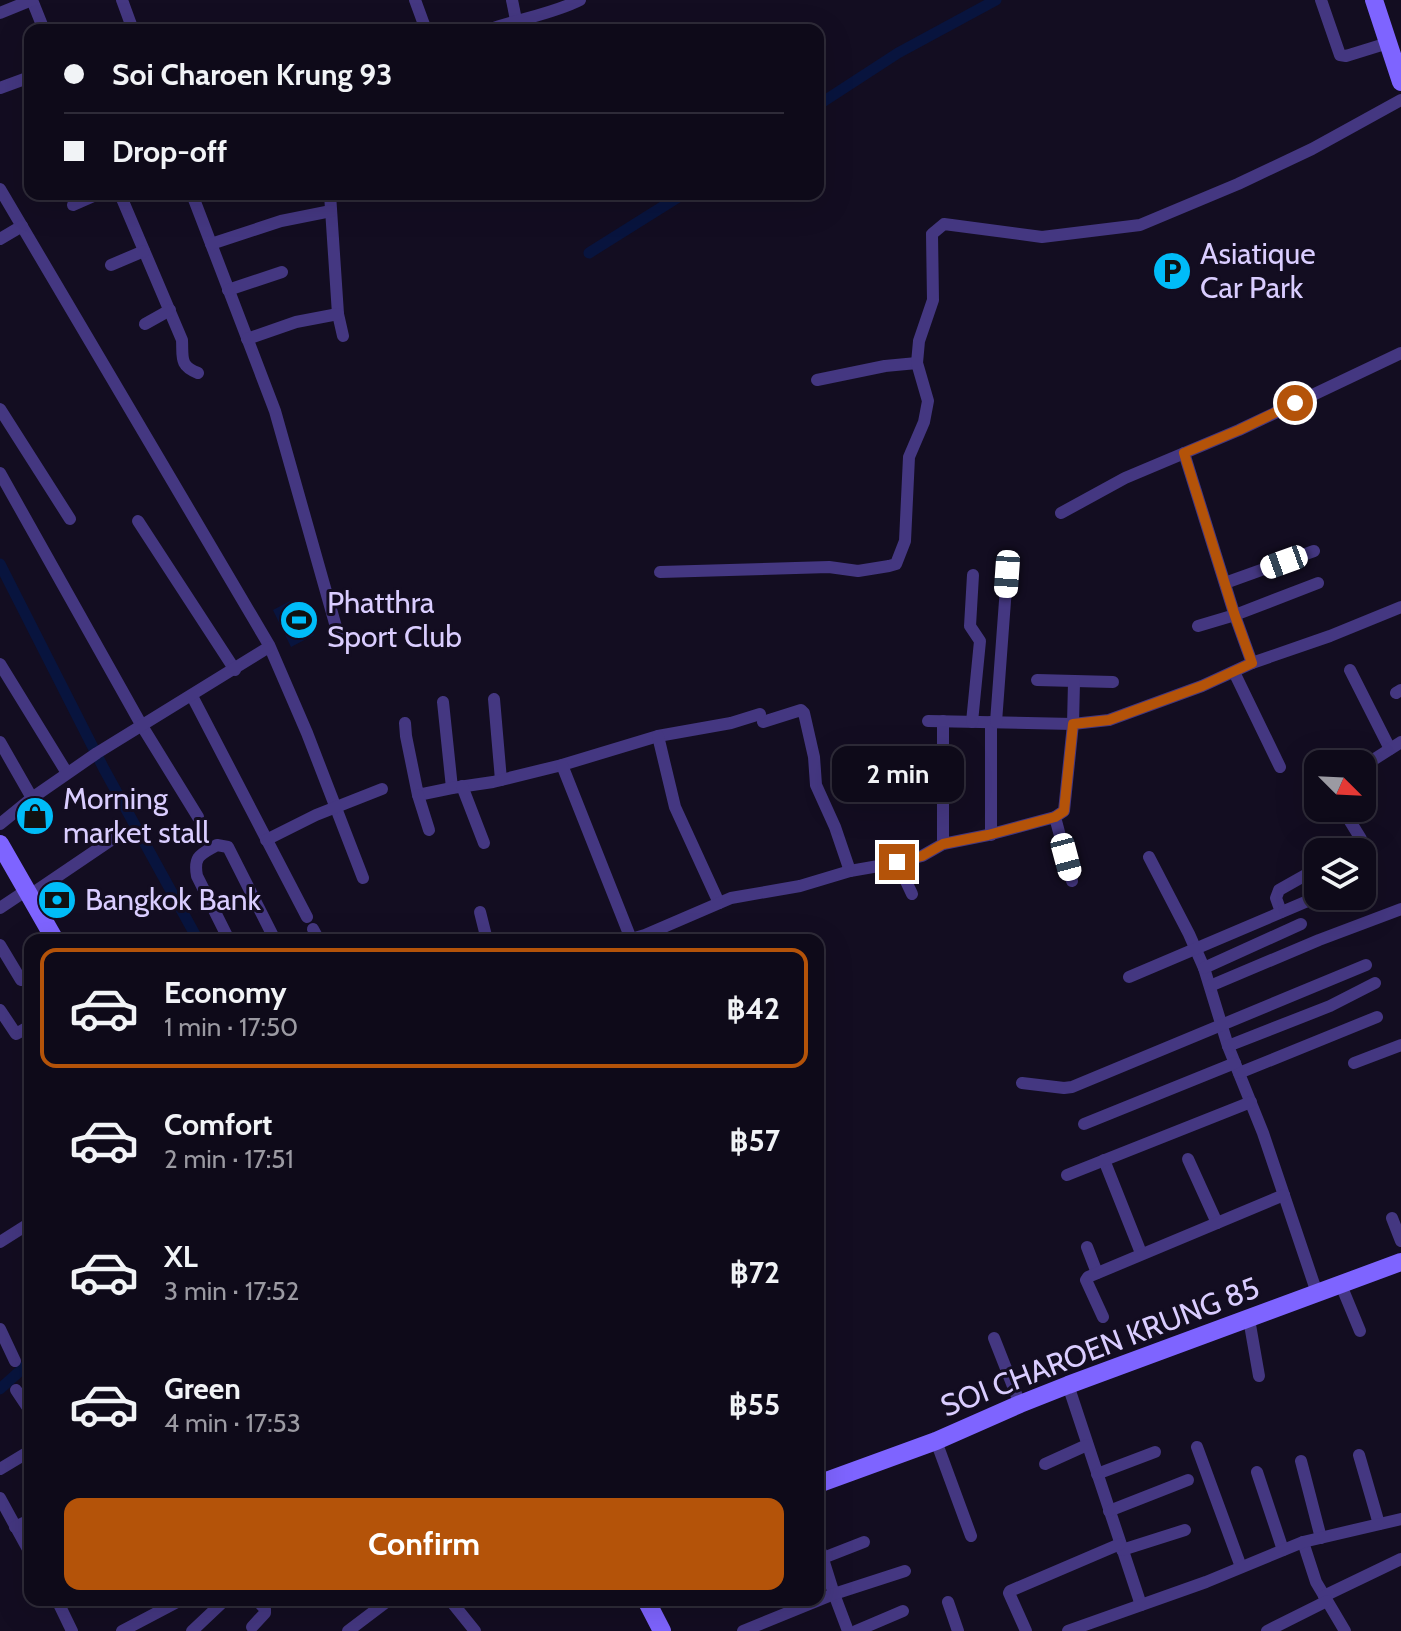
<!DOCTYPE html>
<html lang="en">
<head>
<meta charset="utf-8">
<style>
	:root { --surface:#0e0a19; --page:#171322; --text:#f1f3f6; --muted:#9b9aa2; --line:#2e2b38; --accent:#b45309 }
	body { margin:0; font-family:Cabin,sans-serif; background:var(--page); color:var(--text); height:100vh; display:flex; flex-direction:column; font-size:30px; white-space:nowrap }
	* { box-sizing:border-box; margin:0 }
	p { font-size:26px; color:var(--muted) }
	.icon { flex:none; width:44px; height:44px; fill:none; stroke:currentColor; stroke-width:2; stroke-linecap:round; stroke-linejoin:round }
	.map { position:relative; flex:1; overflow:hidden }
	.drawer { position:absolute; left:24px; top:934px; width:800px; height:672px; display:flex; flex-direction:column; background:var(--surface); border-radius:16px; box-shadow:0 8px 32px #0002,0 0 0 2px var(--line) }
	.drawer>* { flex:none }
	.hud { position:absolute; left:24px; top:24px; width:800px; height:176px; border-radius:16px; box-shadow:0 8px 32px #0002,0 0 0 2px var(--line); display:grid; align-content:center; height:176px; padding:0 40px; background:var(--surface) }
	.needle { width:52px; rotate:114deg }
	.fabs { position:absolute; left:1304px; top:750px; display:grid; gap:16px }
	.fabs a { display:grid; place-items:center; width:72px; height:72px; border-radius:16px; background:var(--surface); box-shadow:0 8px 32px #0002,0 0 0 2px var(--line); font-size:40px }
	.end { position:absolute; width:36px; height:36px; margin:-18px; border:10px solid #b45309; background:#fff; box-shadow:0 0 0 4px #fff }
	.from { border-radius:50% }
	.bubble { position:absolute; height:56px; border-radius:16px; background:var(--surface); box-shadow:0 8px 32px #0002,0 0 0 2px var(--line); font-size:26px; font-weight:700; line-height:56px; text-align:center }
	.car { position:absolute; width:24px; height:48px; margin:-24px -12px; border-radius:10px; box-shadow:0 0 6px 2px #0007; background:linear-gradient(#fff 24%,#345 0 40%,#fff 0 76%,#345 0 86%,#fff 0) }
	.hud b { display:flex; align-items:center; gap:28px; height:76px; font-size:30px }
	.hud b+b { border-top:2px solid var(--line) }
	.hud i { width:20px; height:20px; background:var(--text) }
	ul { padding:14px 0 0; list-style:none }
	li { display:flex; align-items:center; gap:24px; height:120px; margin:0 16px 12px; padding:0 24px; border:4px solid transparent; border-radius:16px }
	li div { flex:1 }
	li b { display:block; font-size:30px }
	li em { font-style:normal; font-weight:700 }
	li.selected { border-color:var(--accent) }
	li>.icon { width:72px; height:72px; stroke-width:1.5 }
	.cta { display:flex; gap:16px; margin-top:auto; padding:16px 40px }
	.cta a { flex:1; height:92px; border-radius:16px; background:var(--accent); color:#fff; font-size:32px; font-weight:700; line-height:92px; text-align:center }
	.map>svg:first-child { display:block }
	.water { fill:#08143e }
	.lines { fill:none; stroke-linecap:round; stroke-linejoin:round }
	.canal { stroke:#08143e; stroke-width:11 }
	.street { stroke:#443781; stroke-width:12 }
	.secondary { stroke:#7e64ff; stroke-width:18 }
	.route { stroke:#b45309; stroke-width:10 }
	.labels { text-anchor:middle; stroke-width:6; stroke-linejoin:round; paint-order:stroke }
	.poi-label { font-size:30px; fill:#dacdff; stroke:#130d21; text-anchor:start }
	.street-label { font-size:30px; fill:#dacdff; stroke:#130d21 }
</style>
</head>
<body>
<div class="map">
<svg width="1401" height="1631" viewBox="0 0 1401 1631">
	<rect width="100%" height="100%" fill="#130d21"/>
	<path class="water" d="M290,601l7,12 4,-2 13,24 -23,12 -18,-37z"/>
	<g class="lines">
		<g class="canal">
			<path d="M818,105l80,-52 98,-53"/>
			<path d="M589,253l94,-59"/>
			<path d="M0,564l104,205 94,171"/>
			<path d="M0,1389l30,-27"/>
		</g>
		<g class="street">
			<path d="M32,0l12,30"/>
			<path d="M122,0l11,30"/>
			<path d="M415,0l11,30"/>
			<path d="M512,0l4,20"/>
			<path d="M1321,0l19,55 6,1 42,-13"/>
			<path d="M0,13l32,-13"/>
			<path d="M488,30c30,-11 65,-16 92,-30"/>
			<path d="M0,88l30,-11"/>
			<path d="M0,189l269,456 38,88 56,145"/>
			<path d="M120,194l62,146c1,17 -3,26 16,33"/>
			<path d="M192,194l83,217 63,223"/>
			<path d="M330,194l8,120 5,22"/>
			<path d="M73,205l25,-11"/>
			<path d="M0,239l22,-13"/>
			<path d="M211,244l70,-23 50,-10"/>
			<path d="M111,265l33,-14"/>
			<path d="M228,290l54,-18"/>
			<path d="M145,324l25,-14"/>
			<path d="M247,339l49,-17 42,-8"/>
			<path d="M817,380l68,-14 32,-3"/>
			<path d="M0,409l70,110"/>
			<path d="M1184,453l50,160 18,50"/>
			<path d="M0,473l142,253 56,91"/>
			<path d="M1061,513l64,-35 114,-48 162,-77"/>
			<path d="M138,521l97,149"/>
			<path d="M660,572l169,-5 29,4 31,-5 7,-2 9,-23 4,-84 15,-35 4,-21 -11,-38 2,-22 14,-41 -1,-66 12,-10 98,13 98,-12 98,-41 74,-35 89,-49"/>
			<path d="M1225,583l89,-32"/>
			<path d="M1198,626l37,-11 83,-32"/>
			<path d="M0,664l67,109"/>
			<path d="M1350,670l40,79"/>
			<path d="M1234,672l46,95"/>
			<path d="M1037,680l76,2"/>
			<path d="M1396,693l5,-3"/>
			<path d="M192,696l115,221"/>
			<path d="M494,699l7,81"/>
			<path d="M443,702l9,86"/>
			<path d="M928,721l145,3 36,-4 93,-34 50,-23 78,-27 71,-29"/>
			<path d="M943,721v123"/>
			<path d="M763,722l38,-12 3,3 10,44 2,28 19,42 15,44"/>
			<path d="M972,722l8,-81 -10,-15 3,-51"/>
			<path d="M991,722v113"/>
			<path d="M996,722l11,-148"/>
			<path d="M405,723l1,13 12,59 34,-7 41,-6 69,-17 96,-29 73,-13 29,-9"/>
			<path d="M658,736l17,71 44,96"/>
			<path d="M0,742l32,56"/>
			<path d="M562,765l69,174"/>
			<path d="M1362,767l39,-25"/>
			<path d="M462,786l22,57"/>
			<path d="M418,795l11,35"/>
			<path d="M1342,808l19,31 -2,5 -13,8"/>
			<path d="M1055,817l9,-6 9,-87 1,-42"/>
			<path d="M0,824l32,-26 65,-45 172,-106"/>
			<path d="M266,840l50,-25 66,-26"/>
			<path d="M1149,857l40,77 15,34 24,78 35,87 54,160"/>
			<path d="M897,862l15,32"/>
			<path d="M30,895l93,-63"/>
			<path d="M0,908l27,-18"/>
			<path d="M480,912l7,28"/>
			<path d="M1281,912l-5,-14 3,-8 39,-22"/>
			<path d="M313,929l6,11"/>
			<path d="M229,940l-32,-64c-4,-21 5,-22 20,-31l11,2 47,93"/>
			<path d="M628,940l17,-5 86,-37 69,-12 50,-15 40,-7 32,-8 21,-12 45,-9 67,-18 17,64"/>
			<path d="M0,945l21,35"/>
			<path d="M1204,968l97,-44"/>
			<path d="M1129,977l181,-77"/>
			<path d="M1210,986l109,-46 82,-31"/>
			<path d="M0,1010l16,24 14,-8"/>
			<path d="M1228,1046l102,-40 45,-23"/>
			<path d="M1354,1063l47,-18"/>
			<path d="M1239,1073l138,-56"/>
			<path d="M1022,1083l42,5 8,-1 294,-122"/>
			<path d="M1084,1124l151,-61"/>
			<path d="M1188,1159l29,64"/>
			<path d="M1104,1160l37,93"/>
			<path d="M1067,1175l184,-73"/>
			<path d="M1392,1218l9,23"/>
			<path d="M0,1242l30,-19"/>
			<path d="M1087,1247l10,26"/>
			<path d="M1341,1285l19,46"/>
			<path d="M1103,1317l-17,-37 2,-3 196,-82"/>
			<path d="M1249,1319l10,57"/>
			<path d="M0,1329l15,32"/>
			<path d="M994,1338l26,66"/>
			<path d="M1068,1385l73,220"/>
			<path d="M16,1390l14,21"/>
			<path d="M936,1441l35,95"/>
			<path d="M1197,1447l44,120"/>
			<path d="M1359,1455l20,69"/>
			<path d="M1301,1461l20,77"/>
			<path d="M1045,1464l42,-19"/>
			<path d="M0,1469l30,-18"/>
			<path d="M1257,1472l26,78"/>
			<path d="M1097,1474l58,-22"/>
			<path d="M0,1498l30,55"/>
			<path d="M1109,1511l79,-31"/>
			<path d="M15,1527l15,-7"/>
			<path d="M1303,1542l13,40 29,49"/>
			<path d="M818,1543l16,51 14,37"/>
			<path d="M1122,1550l63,-20"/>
			<path d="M823,1558l41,-16"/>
			<path d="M1324,1596l77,-37"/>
			<path d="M57,1600l15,31"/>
			<path d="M450,1600l25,31"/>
			<path d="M948,1602l10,29"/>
			<path d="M252,1627l13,-14v-4l-8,-9"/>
			<path d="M122,1631l59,-31"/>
			<path d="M192,1631l33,-31"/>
			<path d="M348,1631l41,-31"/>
			<path d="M743,1631l91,-37 71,-23"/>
			<path d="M856,1631l47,-20"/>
			<path d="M1026,1631l-17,-38 1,-2 110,-47"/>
			<path d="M1068,1631l138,-49 97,-40 98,-23"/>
			<path d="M1267,1631l60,-30"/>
		</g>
		<g class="secondary">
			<path d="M1374,0l27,82"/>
			<path d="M0,844l55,96"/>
			<path d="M818,1484l118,-43 84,-37 48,-19 333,-123"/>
			<path d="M646,1600l16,31"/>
		</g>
	</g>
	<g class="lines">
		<path class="route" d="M897,862l25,-6 21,-12 45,-9 67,-18 9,-6 9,-87 36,-4 93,-34 50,-23 -18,-50 -50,-160 55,-23 56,-27"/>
	</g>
	<defs>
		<g id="parking-disc" transform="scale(2)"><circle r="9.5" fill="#00bcf8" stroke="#130d21"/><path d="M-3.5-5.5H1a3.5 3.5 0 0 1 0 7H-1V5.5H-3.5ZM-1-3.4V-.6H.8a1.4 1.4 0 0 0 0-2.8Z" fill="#111"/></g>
		<g id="stadium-disc" transform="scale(2)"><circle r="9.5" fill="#00bcf8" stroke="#130d21"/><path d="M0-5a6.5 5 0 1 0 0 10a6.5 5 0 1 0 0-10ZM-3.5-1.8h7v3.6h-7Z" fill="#111"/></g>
		<g id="shop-disc" transform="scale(2)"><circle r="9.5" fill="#00bcf8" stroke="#130d21"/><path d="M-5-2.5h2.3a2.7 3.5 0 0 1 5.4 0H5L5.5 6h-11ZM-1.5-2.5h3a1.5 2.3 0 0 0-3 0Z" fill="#111"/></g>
		<g id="bank-disc" transform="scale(2)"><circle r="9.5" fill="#00bcf8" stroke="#130d21"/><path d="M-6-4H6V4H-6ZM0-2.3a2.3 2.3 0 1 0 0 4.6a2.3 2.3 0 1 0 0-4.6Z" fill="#111"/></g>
	</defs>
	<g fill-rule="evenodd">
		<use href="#parking-disc" x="1172" y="271"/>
		<use href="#stadium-disc" x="299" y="620"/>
		<use href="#shop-disc" x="35" y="816"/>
		<use href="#bank-disc" x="57" y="900"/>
	</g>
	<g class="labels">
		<g class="poi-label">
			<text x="1200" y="264">Asiatique<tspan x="1200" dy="34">Car Park</tspan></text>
			<text x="327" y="613">Phatthra<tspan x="327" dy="34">Sport Club</tspan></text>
			<text x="63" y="809">Morning<tspan x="63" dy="34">market stall</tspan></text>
			<text x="85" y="910">Bangkok Bank</text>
		</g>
		<g class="street-label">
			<text transform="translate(1100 1347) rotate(-21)" y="10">SOI CHAROEN KRUNG 85</text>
		</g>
	</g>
</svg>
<div class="fabs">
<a><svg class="needle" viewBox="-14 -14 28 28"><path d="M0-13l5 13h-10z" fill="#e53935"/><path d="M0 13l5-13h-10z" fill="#9b9aa2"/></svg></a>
<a><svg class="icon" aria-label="layers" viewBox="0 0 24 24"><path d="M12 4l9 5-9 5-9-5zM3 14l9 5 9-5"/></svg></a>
</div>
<i class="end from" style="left:1295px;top:403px"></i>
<i class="end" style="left:897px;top:862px"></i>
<div class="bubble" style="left:832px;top:746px;width:132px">2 min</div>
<i class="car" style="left:1284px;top:562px;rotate:250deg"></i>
<i class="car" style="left:1007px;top:574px;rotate:184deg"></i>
<i class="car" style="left:1066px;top:857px;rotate:165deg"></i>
<div class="hud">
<b><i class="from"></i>Soi Charoen Krung 93</b>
<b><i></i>Drop-off</b>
</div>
<section class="drawer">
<ul>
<li class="selected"><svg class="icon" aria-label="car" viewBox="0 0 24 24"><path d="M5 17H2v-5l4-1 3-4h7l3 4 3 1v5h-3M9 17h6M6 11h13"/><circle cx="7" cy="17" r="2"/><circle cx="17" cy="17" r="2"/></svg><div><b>Economy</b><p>1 min · 17:50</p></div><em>฿42</em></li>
<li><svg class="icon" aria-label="car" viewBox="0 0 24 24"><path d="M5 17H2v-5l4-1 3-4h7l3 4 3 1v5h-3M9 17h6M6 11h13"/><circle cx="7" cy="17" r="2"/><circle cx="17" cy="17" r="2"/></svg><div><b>Comfort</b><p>2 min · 17:51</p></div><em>฿57</em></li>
<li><svg class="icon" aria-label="car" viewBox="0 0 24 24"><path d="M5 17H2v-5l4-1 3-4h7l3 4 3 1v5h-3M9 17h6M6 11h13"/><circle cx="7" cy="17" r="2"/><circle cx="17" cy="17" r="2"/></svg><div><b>XL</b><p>3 min · 17:52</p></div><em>฿72</em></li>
<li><svg class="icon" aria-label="car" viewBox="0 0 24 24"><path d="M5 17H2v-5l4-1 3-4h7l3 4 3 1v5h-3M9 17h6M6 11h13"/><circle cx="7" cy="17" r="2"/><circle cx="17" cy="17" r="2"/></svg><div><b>Green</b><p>4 min · 17:53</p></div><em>฿55</em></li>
</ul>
<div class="cta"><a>Confirm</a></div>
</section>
</div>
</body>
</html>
